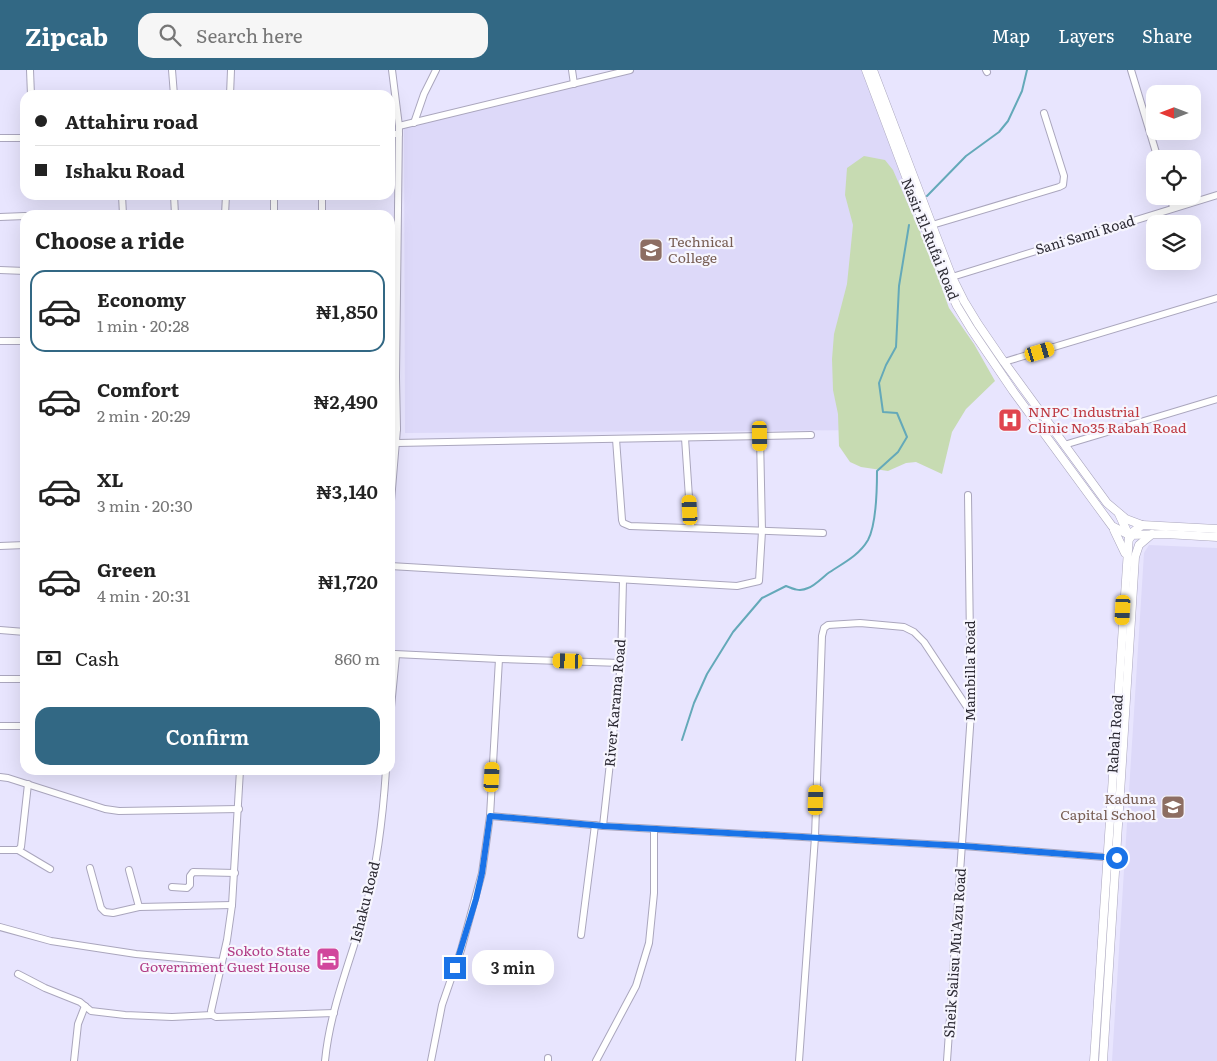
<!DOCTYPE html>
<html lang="en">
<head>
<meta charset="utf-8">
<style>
	:root { --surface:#fff; --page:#f6f6f6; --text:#222; --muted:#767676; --line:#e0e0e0; --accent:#326884 }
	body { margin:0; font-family:Literata,serif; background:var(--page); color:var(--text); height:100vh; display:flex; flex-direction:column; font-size:19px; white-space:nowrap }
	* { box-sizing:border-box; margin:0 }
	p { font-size:16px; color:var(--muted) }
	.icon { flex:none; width:28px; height:28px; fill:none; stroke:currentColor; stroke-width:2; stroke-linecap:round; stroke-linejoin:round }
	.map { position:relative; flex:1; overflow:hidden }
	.drawer { position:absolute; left:20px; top:140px; width:375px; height:565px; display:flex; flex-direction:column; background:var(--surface); border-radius:15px; box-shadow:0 5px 20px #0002 }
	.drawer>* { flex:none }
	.hud { position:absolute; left:20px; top:20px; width:375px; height:110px; border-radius:15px; box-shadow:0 5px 20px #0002; display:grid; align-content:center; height:110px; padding:0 15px; background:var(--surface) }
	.needle { width:32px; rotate:270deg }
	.buttons { position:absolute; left:1146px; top:15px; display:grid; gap:10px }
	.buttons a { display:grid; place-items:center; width:55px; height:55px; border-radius:10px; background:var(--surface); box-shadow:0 5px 20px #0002; font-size:25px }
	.end { position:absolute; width:22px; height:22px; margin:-11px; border:6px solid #1a73e8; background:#fff; box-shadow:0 0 0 2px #fff }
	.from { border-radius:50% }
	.bubble { position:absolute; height:35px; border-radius:15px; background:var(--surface); box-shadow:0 5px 20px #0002; font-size:16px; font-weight:600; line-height:35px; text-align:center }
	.car { position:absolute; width:15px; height:30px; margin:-15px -8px; border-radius:6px; box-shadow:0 0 4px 1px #0007; background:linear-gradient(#f5c518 24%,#345 0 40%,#f5c518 0 76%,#345 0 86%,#f5c518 0) }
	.hud b { display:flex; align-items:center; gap:18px; height:48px; font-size:19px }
	.hud b+b { border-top:1px solid var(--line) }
	.hud i { width:12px; height:12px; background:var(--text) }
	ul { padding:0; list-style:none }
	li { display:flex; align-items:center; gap:15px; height:82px; margin:0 10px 8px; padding:0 5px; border:2px solid transparent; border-radius:15px }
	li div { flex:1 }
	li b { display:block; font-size:19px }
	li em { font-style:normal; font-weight:600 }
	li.selected { border-color:var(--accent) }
	li>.icon { width:45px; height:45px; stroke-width:1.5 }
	h2 { padding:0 15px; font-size:22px; line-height:60px }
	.pay { display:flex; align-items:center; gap:12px; height:55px; padding:0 15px; font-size:19px }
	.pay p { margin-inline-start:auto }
	.button { display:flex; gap:10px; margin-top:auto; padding:10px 15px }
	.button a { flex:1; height:58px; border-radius:15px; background:var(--accent); color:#fff; font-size:20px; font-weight:600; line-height:58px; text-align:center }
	header { display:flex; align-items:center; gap:30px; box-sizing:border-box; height:70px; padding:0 25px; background:var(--accent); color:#fff }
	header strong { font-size:24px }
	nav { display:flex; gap:28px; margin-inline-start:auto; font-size:18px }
	.search { width:350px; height:45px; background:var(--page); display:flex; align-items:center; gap:12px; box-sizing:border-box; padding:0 18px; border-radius:15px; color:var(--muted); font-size:19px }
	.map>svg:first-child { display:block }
	.built { fill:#ddd9f9 }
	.green { fill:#c7dbb2 }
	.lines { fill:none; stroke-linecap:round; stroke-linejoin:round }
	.stream { stroke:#64a9b9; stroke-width:2 }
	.minor-casing { stroke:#aaa6bd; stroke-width:8 }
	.major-casing { stroke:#aaa6bd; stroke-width:9 }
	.minor { stroke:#fff; stroke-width:6 }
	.major { stroke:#fff; stroke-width:8 }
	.route { stroke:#1a73e8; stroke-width:6 }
	.labels { text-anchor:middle; stroke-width:4.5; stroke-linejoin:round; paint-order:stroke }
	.street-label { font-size:14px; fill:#2c2a33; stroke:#f6f5fe }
	.education-label { font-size:14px; fill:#785e54; stroke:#f6f5fe; text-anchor:start }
	.health-label { font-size:14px; fill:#be3a42; stroke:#f6f5fe; text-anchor:start }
	.hotel-label { font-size:14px; fill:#b23c85; stroke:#f6f5fe; text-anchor:end }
</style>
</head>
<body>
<header>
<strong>Zipcab</strong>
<div class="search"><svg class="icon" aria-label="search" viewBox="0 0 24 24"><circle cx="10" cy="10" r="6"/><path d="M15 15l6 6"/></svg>Search here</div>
<nav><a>Map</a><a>Layers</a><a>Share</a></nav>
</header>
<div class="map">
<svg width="1217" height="991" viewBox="0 0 1217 991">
	<rect width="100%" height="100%" fill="#e8e5fe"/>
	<g class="built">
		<path d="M632,0h230l50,136 -8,34 -25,190 -474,3 -1,-305z"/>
		<path d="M1149,475l68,3v513h-105l32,-508z"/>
	</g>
	<path class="green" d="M864,86l21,4 8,10 36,82 20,56 25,36 21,37 -29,28 -14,23 -10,42 -26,-12 -10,1 -18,8 -27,-4 -11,-5 -11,-16 -1,-32 -5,-24 -1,-31 2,-25 13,-50 6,-59 -8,-30 2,-27z"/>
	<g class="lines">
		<g class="stream">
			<path d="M927,126l39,-40 33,-24 9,-11 14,-30 5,-21"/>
			<path d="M682,670l12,-37 13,-29 26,-42 29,-34 24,-12c7,3 14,6 22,2 6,-2 13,-9 19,-14 14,-10 31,-17 41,-34 8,-15 9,-51 9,-69l21,-19 9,-15 -10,-24 -14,-1 -4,-29 7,-18 10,-18 3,-61 10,-61"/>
		</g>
		<g class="minor-casing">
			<g id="minor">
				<path d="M30,0l1,25"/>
				<path d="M172,0l2,25"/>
				<path d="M572,0l2,14"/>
				<path d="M986,0l1,2"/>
				<path d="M1131,0l27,89"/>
				<path d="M230,25l1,-25"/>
				<path d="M414,53l10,-29 12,-24"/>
				<path d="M399,56l231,-56"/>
				<path d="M390,64h9"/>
				<path d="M0,68h25"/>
				<path d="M122,125l1,20"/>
				<path d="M174,125l1,20"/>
				<path d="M274,125v20"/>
				<path d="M322,125v20"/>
				<path d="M1170,126l3,11"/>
				<path d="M139,145l36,-1"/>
				<path d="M225,145l1,-20"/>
				<path d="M0,147l25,-1"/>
				<path d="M932,155l127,-38 4,-2 1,-9 -20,-63"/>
				<path d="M0,200l25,1"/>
				<path d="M952,207l265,-82"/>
				<path d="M0,271h25"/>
				<path d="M1004,292l213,-64"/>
				<path d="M390,359h7"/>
				<path d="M685,368l6,89"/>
				<path d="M616,369l6,81 1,3 7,3 193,7"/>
				<path d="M397,373l414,-8"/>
				<path d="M1064,375l153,-46"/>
				<path d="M390,443l7,-84 -1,-52 3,-251 -7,-56"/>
				<path d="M0,476l25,-1"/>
				<path d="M390,496l347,20 22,-5 3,-50 -2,-95"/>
				<path d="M0,560l25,2"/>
				<path d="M390,582l6,4 -6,61"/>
				<path d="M395,584l104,5 122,4"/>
				<path d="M0,609h25"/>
				<path d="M0,656h25"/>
				<path d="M240,700l-8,135 -5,35 -16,71 1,4 4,2 118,-4"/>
				<path d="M0,707l8,1 97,31 14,2 120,-2"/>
				<path d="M490,746l113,10 360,20 154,12"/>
				<path d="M603,756l18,-163 2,-83"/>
				<path d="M0,780h18l3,-3 7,-63"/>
				<path d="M18,780l32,19"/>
				<path d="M90,798l11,40 4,4 8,1 26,-6 93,-2"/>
				<path d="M129,800l10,37"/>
				<path d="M172,817l15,1 3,-3v-9l3,-4 42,1"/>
				<path d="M0,857l51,14 85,13 86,8"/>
				<path d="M581,865l14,-110"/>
				<path d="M18,904l27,14 35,14 11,9 34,4 47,2 40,-2"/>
				<path d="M74,991l4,-37 7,-18"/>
				<path d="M325,991c5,-53 27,-104 41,-155 12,-45 17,-90 20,-136"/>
				<path d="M431,991l11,-56 19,-55 21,-77 8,-57 9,-157"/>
				<path d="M548,991v-3"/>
				<path d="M596,991l40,-75 13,-43 5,-50v-64"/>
				<path d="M799,991l16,-224 7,-201 2,-8 4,-3 32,-2 44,4 10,5 10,10 47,71"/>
				<path d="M947,991l24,-348 -3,-218"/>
			</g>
		</g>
		<g class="major-casing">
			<g id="major">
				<path d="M866,0l78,208 13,28 14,23 42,62 99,135 17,9 37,-1 51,3"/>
				<path d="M873,0l59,155 20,52 12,24 14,23 26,38 103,141 19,16 16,6"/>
				<path d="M1119,444l11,24"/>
				<path d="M1114,460l11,23"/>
				<path d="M1094,991l35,-526 13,-10 75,4"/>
				<path d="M1103,991l32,-504 4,-12 13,-11"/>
			</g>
		</g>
		<use href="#minor" class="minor"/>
		<use href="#major" class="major"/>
	</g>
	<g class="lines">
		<path class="route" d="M455,898l21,-69 6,-26 8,-57 113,10 360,20 154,12"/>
	</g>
	<defs>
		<g id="university-square" transform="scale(1.25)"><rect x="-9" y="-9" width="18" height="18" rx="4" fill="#8d6e63" stroke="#f6f5fe"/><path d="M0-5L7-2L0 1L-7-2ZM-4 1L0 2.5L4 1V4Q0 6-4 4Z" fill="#fff"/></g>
		<g id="hospital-square" transform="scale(1.25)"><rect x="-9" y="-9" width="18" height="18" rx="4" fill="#e0444e" stroke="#f6f5fe"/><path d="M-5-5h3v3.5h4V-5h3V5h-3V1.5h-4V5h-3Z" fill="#fff"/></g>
		<g id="school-square" transform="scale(1.25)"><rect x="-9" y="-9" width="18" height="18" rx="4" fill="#8d6e63" stroke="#f6f5fe"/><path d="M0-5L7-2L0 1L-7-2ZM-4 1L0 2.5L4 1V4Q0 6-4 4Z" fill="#fff"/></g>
		<g id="hotel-square" transform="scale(1.25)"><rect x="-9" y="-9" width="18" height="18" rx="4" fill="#d1479c" stroke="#f6f5fe"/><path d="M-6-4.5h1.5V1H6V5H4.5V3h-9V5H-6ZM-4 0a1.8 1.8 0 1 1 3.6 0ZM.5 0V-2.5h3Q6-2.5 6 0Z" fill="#fff"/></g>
	</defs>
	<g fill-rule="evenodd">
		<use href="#university-square" x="651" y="180"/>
		<use href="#hospital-square" x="1010" y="350"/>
		<use href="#school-square" x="1173" y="737"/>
		<use href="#hotel-square" x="328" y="889"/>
	</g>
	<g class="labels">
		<g class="street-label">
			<text transform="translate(1085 165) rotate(-17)" y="5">Sani Sami Road</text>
			<text transform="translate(930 169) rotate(68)" y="5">Nasir El-Rufai Road</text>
			<text transform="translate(970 601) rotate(-90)" y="5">Mambilla Road</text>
			<text transform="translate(615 633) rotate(-85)" y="5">River Karama Road</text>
			<text transform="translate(1115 664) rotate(-86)" y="5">Rabah Road</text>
			<text transform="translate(365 832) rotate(-76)" y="5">Ishaku Road</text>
			<text transform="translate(955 883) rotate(-86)" y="5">Sheik Salisu Mu'Azu Road</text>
		</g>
		<g class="education-label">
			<text x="668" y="177">Technical<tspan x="668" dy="16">College</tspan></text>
			<text x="1156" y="734" text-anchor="end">Kaduna<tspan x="1156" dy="16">Capital School</tspan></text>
		</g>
		<g class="health-label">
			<text x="1028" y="347">NNPC Industrial<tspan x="1028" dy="16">Clinic No35 Rabah Road</tspan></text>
		</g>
		<g class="hotel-label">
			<text x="310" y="886">Sokoto State<tspan x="310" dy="16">Government Guest House</tspan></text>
		</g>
	</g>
</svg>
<div class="buttons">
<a><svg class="needle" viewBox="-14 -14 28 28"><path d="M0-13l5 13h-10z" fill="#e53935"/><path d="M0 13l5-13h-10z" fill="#767676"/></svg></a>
<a><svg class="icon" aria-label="locate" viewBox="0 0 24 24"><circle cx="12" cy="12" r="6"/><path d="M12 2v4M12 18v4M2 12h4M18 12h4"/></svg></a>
<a><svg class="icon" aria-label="layers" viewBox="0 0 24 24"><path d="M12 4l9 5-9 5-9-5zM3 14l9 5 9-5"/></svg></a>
</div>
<i class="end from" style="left:1117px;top:788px"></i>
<i class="end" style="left:455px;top:898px"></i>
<div class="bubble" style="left:472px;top:880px;width:82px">3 min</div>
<i class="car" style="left:1040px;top:282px;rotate:73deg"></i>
<i class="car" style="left:760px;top:366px;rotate:179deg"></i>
<i class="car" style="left:690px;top:440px;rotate:357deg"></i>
<i class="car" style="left:1123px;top:540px;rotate:183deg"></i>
<i class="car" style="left:568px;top:591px;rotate:272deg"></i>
<i class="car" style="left:492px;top:707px;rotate:3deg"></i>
<i class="car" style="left:816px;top:730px;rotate:2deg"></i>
<div class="hud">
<b><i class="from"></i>Attahiru road</b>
<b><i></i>Ishaku Road</b>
</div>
<section class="drawer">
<h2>Choose a ride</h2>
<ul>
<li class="selected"><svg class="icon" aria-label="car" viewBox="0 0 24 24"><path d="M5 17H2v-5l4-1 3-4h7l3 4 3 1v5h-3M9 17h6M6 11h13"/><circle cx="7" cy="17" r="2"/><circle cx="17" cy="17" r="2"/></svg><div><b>Economy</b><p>1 min · 20:28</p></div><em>₦1,850</em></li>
<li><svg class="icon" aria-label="car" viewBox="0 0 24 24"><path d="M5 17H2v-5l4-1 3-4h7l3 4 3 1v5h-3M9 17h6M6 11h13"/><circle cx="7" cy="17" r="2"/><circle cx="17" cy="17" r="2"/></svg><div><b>Comfort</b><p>2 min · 20:29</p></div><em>₦2,490</em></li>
<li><svg class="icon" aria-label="car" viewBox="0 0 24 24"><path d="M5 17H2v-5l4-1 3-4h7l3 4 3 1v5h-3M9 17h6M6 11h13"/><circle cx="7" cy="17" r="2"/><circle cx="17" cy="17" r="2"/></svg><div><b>XL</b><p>3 min · 20:30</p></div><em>₦3,140</em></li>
<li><svg class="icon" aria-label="car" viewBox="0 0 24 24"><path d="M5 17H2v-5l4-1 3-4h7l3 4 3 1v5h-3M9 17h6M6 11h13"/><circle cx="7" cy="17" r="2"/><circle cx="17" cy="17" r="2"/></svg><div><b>Green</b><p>4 min · 20:31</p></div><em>₦1,720</em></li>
</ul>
<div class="pay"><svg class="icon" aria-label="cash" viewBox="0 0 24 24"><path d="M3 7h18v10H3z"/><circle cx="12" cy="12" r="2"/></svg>Cash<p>860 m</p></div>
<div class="button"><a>Confirm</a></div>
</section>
</div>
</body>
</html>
